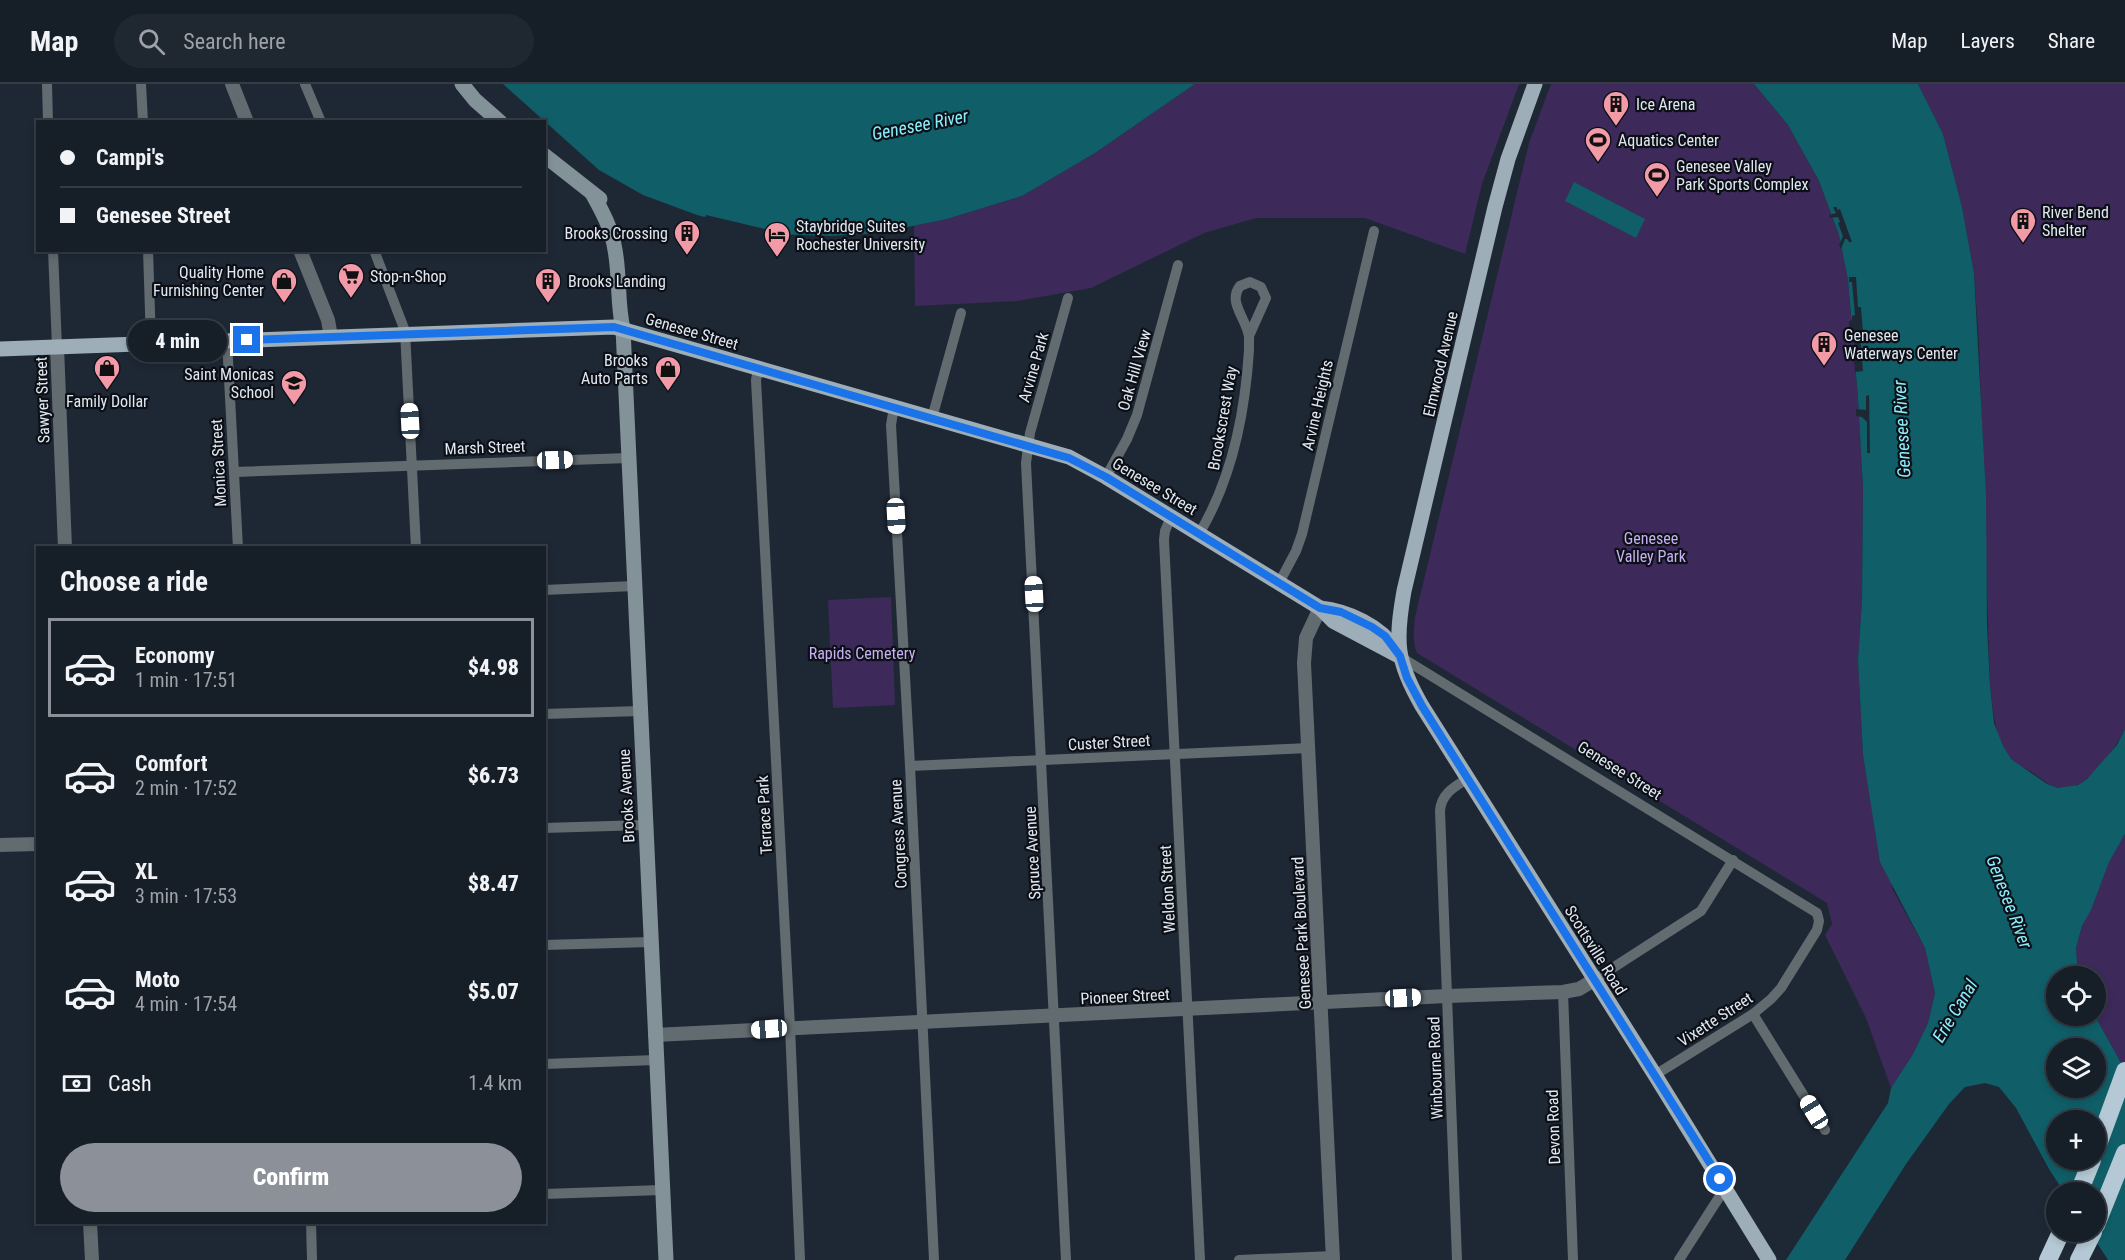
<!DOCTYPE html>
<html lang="en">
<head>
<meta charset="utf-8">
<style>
	:root { --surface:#161e28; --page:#1f2730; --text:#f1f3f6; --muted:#9ea2a8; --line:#353c45; --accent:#8c9099 }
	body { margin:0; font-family:"Roboto Condensed",sans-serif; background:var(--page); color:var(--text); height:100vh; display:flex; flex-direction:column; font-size:22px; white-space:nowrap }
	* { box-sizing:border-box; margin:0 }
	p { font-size:20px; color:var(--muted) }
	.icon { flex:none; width:33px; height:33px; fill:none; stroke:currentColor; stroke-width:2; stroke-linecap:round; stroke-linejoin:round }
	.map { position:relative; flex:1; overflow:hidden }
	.panel { position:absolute; left:36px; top:462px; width:510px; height:678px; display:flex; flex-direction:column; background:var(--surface); border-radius:0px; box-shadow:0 3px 9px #0003,0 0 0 2px var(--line) }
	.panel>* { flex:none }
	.banner { position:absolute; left:36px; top:36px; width:510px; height:132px; border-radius:0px; box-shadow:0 3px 9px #0003,0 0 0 2px var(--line); display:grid; align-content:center; height:132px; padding:0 24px; background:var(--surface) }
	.tools { position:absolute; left:2046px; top:882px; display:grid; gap:12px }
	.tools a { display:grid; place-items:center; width:60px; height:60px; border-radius:50%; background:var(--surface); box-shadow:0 3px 9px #0003,0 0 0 2px var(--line); font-size:30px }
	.end { position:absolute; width:27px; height:27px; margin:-14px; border:8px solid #1a73e8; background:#fff; box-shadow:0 0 0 3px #fff }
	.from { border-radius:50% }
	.bubble { position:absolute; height:42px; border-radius:21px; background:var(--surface); box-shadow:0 3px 9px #0003,0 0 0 2px var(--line); font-size:20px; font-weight:800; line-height:42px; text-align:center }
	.car { position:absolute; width:18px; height:36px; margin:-18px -9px; border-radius:8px; box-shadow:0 0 4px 2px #0007; background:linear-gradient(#fff 24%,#345 0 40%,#fff 0 76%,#345 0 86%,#fff 0) }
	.banner b { display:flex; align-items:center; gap:21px; height:57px; font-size:22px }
	.banner b+b { border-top:2px solid var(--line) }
	.banner i { width:15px; height:15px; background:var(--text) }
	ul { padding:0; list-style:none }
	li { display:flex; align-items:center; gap:18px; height:99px; margin:0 12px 9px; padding:0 12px; border:3px solid transparent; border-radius:0px }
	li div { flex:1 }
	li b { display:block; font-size:22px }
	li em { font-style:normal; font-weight:800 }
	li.current { border-color:var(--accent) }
	li>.icon { width:54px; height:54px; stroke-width:1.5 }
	h2 { padding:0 24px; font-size:27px; line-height:72px }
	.pay { display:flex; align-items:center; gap:15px; height:66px; padding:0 24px; font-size:22px }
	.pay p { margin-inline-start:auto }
	.button { display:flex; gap:12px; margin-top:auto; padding:12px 24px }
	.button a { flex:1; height:69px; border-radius:36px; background:var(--accent); color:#fff; font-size:24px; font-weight:800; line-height:69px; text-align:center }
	header { display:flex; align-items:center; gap:36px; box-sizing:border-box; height:84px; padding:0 30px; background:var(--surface); border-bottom:2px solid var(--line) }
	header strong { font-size:28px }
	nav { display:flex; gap:33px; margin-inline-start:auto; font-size:21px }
	.search { width:420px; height:54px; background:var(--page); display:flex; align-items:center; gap:15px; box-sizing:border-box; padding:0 21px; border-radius:33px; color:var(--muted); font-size:22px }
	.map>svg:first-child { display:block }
	.green { fill:#3d295a }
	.water { fill:#0f5e68; fill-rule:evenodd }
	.pier { fill:#1e2835 }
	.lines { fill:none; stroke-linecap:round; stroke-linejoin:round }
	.minor { stroke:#626b6f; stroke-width:10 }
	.tertiary { stroke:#626b6f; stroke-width:14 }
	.secondary { stroke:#839198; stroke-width:15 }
	.primary { stroke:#9daeb8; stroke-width:15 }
	.motorway { stroke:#b4c9d5; stroke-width:18 }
	.route { stroke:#1a73e8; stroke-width:8 }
	.labels { text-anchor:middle; stroke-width:4.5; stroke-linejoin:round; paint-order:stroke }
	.poi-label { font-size:16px; fill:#e1e8f1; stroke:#0c1016; text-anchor:start }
	.street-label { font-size:16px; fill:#e1e8f1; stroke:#0c1016 }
	.park-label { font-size:16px; fill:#c8b1f3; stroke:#0c1016 }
	.water-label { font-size:18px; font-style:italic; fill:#8beefe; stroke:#0c1016 }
</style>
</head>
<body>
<header>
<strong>Map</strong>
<div class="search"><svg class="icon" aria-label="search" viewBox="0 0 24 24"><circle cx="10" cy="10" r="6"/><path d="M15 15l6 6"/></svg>Search here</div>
<nav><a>Map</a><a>Layers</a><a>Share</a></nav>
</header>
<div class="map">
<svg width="2125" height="1176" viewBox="0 0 2125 1176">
	<rect width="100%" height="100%" fill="#1e2835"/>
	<g class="green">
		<path d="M1195,0h324l-37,100 -17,70 -100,-36h-109l-52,15 -113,55 -74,13 -102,5 -1,-81 33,-6 75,-23 73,-43z"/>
		<path d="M1551,0h203l34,41 31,56 20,54 9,45 10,118 5,90 -1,112 -4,60 5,95 8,46 22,89 32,58 10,45 -7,30 -15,31 -22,34 -25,-70 -41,-83 7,-11 -5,-21 -410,-250c-5,-12 -3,-24 -2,-36l114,-474z"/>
		<path d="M1918,0h207v645c-11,22 -38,62 -65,59 -11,-1 -16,-8 -24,-13 -8,-6 -17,-9 -24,-15 -17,-16 -19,-52 -22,-74l-11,-343 -5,-70 -12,-66 -19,-73z"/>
		<path d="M891,513l4,108 -62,3 -5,-108z"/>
		<path d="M2125,750v236l-30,-54 1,-40h-18l-2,-28 6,-22 9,-17 17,-47z"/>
	</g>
	<g class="water">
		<path d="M503,0h692l-100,69 -73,43 -75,23 -69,14 -49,3 -54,-2 -17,-3 -61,-16 -54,-20 -44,-25z"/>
		<path d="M1754,0h164l25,50 19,73 12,66 12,223 1,129 3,61 4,37 9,23 8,13 36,25 11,4 20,-3 9,-6 30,-34 8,-16v105l-16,28 -18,48 -9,16 -6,22 2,28h-22v40h39l30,54v190h-17l-18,-28h6v-40h-32l-15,-23 -33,-61 -17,-21 -14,-4 -20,4 -16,17 -43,60 -61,96h-59l102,-157 3,-15 22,-34 15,-31 7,-30 -10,-45 -45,-86 -17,-107 -5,-95 4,-60 1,-112 -5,-90 -10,-118 -9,-45 -20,-54 -31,-56zM2056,964h40v40h-40zM2056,1036h40v40h-40z"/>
		<path d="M1574,98l71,37 -9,19 -71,-37z"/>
	</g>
	<g class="pier">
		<path d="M1833,123h4v3l3,-1 12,33h-3l-2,-3h-2l-4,10 -2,-4 4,-9 -5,-13 2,-1 -2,-5 -8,1 -1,-3 7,-2z"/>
		<path d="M706,131l67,16 -1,5 -68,-16z"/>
		<path d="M1849,193h7l2,30h3l2,26 -3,1 3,37 -8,1 -2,-36h-3l-1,-14 3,-3v-3l3,-1 -3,-33h-3z"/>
		<path d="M1869,311l1,58h-3v-31l-5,-5 -6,-1v-7l10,1v-14z"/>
	</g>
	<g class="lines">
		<g class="minor">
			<path d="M47,0l1,38"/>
			<path d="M141,0l2,38"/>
			<path d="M305,0l16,38"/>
			<path d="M53,166l4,97"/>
			<path d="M148,166l3,93"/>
			<path d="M374,166l31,81 11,217"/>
			<path d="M227,257l11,207"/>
			<path d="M758,285l-2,11 34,647 10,233"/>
			<path d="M894,323l-3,18 19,341 24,494"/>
			<path d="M932,334l29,-105"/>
			<path d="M234,388l394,-14"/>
			<path d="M1106,393l21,-38 10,-24 41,-150"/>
			<path d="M1171,433l-6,14 -1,9 36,720"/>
			<path d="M1199,450c33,-55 46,-119 50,-184 0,-4 0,-9 0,-13 -2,-18 -22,-35 -9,-51l10,-4 11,5 5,11 -17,38"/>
			<path d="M1279,499l17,-32 6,-17 72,-303"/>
			<path d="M544,506l90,-4"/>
			<path d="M1399,572l418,257 2,8 -2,9 -36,58 -10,11 -18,15 -98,61"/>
			<path d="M544,630l96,-3"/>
			<path d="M910,682l399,-18"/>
			<path d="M544,744l101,-3"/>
			<path d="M544,861l107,-3"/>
			<path d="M1594,896l107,-69 32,-51"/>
			<path d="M1563,908l10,268"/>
			<path d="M1753,930l72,116"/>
			<path d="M544,980l112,-4"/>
			<path d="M544,1110l118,-4"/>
			<path d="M311,1138l1,38"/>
			<path d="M1066,1176l-40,-797 4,-30 38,-135"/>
			<path d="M1239,1176l94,-4"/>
			<path d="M1457,1176l-17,-449c1,-17 14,-24 27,-32"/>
			<path d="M1679,1176l46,-72"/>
		</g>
		<g class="tertiary">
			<path d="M232,0l15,38"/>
			<path d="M300,166l28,70 3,17"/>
			<path d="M57,263l8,201"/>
			<path d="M1320,524l-14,30 -2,25 29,597"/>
			<path d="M0,761l38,-1"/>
			<path d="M655,951l792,-39 116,-4 16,-3 15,-9"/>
			<path d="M90,1138l2,38"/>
		</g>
		<g class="secondary">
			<path d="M462,0l13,16 25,22"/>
			<path d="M544,71l56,44"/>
			<path d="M592,109c10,18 20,36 23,57 5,26 2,53 8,79l43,931"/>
		</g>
		<g class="primary">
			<path d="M1535,0l-27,75 -13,48 -91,384c-9,51 -8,70 18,115l233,369 114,185"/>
			<path d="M0,265l614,-22 455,130 37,20 214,131 13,13 66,35"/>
			<path d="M1320,524c28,3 61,18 76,42"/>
		</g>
		<g class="motorway">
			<path d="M2096,1066l29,-79"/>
			<path d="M2079,1108l13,-32"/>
			<path d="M2096,1141l29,-72"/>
			<path d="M2048,1176l13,-28"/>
			<path d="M2079,1176l14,-28"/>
		</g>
	</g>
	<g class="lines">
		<path class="route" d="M247,256l367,-13 455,131 37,19 214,131 21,4 31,15 13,9 15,20 7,22 15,28 298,473"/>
	</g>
	<defs>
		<g id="building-pin" transform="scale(1.35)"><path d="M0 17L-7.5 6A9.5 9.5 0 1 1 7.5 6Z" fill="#f39aa8" stroke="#0c1016"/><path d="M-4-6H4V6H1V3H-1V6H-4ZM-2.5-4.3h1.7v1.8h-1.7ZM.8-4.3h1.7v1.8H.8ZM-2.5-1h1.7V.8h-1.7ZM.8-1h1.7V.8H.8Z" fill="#111"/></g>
		<g id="stadium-pin" transform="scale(1.35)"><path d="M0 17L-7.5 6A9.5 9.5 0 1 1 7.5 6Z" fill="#f39aa8" stroke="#0c1016"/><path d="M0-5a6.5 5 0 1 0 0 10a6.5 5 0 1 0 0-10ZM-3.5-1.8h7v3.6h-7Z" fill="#111"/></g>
		<g id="hotel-pin" transform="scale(1.35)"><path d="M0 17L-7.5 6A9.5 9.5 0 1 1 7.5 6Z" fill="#f39aa8" stroke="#0c1016"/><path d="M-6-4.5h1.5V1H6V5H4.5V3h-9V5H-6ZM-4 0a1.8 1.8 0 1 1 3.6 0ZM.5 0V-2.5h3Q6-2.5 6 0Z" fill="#111"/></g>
		<g id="supermarket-pin" transform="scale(1.35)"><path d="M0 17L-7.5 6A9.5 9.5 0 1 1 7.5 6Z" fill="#f39aa8" stroke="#0c1016"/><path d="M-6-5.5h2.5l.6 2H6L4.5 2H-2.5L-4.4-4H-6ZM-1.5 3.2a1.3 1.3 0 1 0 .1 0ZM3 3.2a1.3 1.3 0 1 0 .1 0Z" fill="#111"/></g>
		<g id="shop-pin" transform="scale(1.35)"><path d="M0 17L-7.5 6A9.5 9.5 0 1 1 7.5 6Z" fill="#f39aa8" stroke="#0c1016"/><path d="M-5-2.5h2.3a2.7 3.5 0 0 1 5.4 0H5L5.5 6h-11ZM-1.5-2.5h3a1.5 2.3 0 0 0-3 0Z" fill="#111"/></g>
		<g id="school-pin" transform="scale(1.35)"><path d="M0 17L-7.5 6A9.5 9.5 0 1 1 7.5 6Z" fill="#f39aa8" stroke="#0c1016"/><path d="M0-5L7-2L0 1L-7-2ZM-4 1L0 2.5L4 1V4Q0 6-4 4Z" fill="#111"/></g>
	</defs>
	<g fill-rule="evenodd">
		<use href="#building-pin" x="1616" y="20"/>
		<use href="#stadium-pin" x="1598" y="56"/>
		<use href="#stadium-pin" x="1657" y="91"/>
		<use href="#building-pin" x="2023" y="137"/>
		<use href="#building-pin" x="687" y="149"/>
		<use href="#hotel-pin" x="777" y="151"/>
		<use href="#supermarket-pin" x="351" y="192"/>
		<use href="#shop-pin" x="284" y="197"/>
		<use href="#building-pin" x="548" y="197"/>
		<use href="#building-pin" x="1824" y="260"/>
		<use href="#shop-pin" x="107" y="284"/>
		<use href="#shop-pin" x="668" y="285"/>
		<use href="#school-pin" x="294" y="299"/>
	</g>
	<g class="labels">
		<g class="poi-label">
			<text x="1636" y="26">Ice Arena</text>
			<text x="1618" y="62">Aquatics Center</text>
			<text x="1676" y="88">Genesee Valley<tspan x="1676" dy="18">Park Sports Complex</tspan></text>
			<text x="2042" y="134">River Bend<tspan x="2042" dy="18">Shelter</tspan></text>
			<text x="796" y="148">Staybridge Suites<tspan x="796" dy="18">Rochester University</tspan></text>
			<text x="668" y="155" text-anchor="end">Brooks Crossing</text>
			<text x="264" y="194" text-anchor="end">Quality Home<tspan x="264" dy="18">Furnishing Center</tspan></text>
			<text x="370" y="198">Stop-n-Shop</text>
			<text x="568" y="203">Brooks Landing</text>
			<text x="1844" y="257">Genesee<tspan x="1844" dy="18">Waterways Center</tspan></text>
			<text x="648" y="282" text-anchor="end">Brooks<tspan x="648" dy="18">Auto Parts</tspan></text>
			<text x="274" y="296" text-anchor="end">Saint Monicas<tspan x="274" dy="18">School</tspan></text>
			<text x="107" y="323" text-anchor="middle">Family Dollar</text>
		</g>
		<g class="street-label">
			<text transform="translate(692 247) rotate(16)" y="6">Genesee Street</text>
			<text transform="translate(1440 280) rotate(-77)" y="6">Elmwood Avenue</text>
			<text transform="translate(1033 283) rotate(-74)" y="6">Arvine Park</text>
			<text transform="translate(1134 286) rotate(-74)" y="6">Oak Hill View</text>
			<text transform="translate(42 316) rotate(-92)" y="6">Sawyer Street</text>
			<text transform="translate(1317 321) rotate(-77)" y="6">Arvine Heights</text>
			<text transform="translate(1222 334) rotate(-80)" y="6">Brookscrest Way</text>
			<text transform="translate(485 363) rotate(-2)" y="6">Marsh Street</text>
			<text transform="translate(218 379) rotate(-93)" y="6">Monica Street</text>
			<text transform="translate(1155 402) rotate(31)" y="6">Genesee Street</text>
			<text transform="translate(1109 658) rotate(-3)" y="6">Custer Street</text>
			<text transform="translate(1620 686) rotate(32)" y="6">Genesee Street</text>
			<text transform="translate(626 712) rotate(-93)" y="6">Brooks Avenue</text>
			<text transform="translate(764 731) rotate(-93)" y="6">Terrace Park</text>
			<text transform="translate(898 750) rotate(-93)" y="6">Congress Avenue</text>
			<text transform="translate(1032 769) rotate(-93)" y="6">Spruce Avenue</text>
			<text transform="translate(1167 805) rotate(-93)" y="6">Weldon Street</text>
			<text transform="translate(1301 849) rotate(-93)" y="6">Genesee Park Boulevard</text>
			<text transform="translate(1596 866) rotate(58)" y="6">Scottsville Road</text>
			<text transform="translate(1125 912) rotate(-3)" y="6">Pioneer Street</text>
			<text transform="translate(1715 935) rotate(-33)" y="6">Vixette Street</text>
			<text transform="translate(1435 984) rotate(-92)" y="6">Winbourne Road</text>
			<text transform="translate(1553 1043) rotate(-92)" y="6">Devon Road</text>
		</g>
		<g class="park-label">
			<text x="1651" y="460">Genesee<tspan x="1651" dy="18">Valley Park</tspan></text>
			<text x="862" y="575">Rapids Cemetery</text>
		</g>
		<g class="water-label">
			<text transform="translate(920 41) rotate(-11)" y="6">Genesee River</text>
			<text transform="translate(1902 345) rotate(-93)" y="6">Genesee River</text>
			<text transform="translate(2009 818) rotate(69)" y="6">Genesee River</text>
			<text transform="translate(1955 927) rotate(-59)" y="6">Erie Canal</text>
		</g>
	</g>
</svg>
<div class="tools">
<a><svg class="icon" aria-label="locate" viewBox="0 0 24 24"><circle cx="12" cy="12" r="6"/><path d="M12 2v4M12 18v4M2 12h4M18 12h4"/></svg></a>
<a><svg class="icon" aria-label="layers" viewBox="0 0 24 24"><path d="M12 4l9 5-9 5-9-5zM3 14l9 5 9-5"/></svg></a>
<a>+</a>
<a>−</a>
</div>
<i class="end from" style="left:1720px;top:1095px"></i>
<i class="end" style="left:247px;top:256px"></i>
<div class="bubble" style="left:128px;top:236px;width:99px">4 min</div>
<i class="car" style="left:410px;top:337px;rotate:357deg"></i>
<i class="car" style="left:555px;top:376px;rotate:88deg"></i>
<i class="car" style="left:896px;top:432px;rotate:177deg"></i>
<i class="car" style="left:1034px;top:510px;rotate:357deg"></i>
<i class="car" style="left:1403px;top:914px;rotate:87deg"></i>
<i class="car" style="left:769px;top:945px;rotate:266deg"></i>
<i class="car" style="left:1814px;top:1028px;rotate:328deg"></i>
<div class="banner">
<b><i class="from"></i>Campi's</b>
<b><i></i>Genesee Street</b>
</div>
<section class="panel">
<h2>Choose a ride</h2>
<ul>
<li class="current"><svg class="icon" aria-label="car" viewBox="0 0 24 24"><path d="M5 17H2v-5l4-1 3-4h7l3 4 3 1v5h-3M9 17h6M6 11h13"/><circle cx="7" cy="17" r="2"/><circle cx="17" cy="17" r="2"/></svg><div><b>Economy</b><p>1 min · 17:51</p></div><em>$4.98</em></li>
<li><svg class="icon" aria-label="car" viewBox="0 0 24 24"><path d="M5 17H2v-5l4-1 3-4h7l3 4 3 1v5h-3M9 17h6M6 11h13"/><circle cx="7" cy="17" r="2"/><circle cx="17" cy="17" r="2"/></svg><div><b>Comfort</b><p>2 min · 17:52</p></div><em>$6.73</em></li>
<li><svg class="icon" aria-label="car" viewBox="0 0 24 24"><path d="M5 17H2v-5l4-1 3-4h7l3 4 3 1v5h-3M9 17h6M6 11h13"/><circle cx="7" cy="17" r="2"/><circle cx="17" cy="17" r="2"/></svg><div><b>XL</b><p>3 min · 17:53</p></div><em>$8.47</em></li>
<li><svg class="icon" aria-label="car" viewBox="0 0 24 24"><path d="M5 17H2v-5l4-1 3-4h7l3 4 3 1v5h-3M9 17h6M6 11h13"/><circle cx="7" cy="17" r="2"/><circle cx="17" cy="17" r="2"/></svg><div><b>Moto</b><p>4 min · 17:54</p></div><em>$5.07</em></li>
</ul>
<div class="pay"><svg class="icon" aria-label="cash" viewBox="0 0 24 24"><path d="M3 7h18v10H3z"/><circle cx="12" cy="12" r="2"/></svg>Cash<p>1.4 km</p></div>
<div class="button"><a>Confirm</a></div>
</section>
</div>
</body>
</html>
